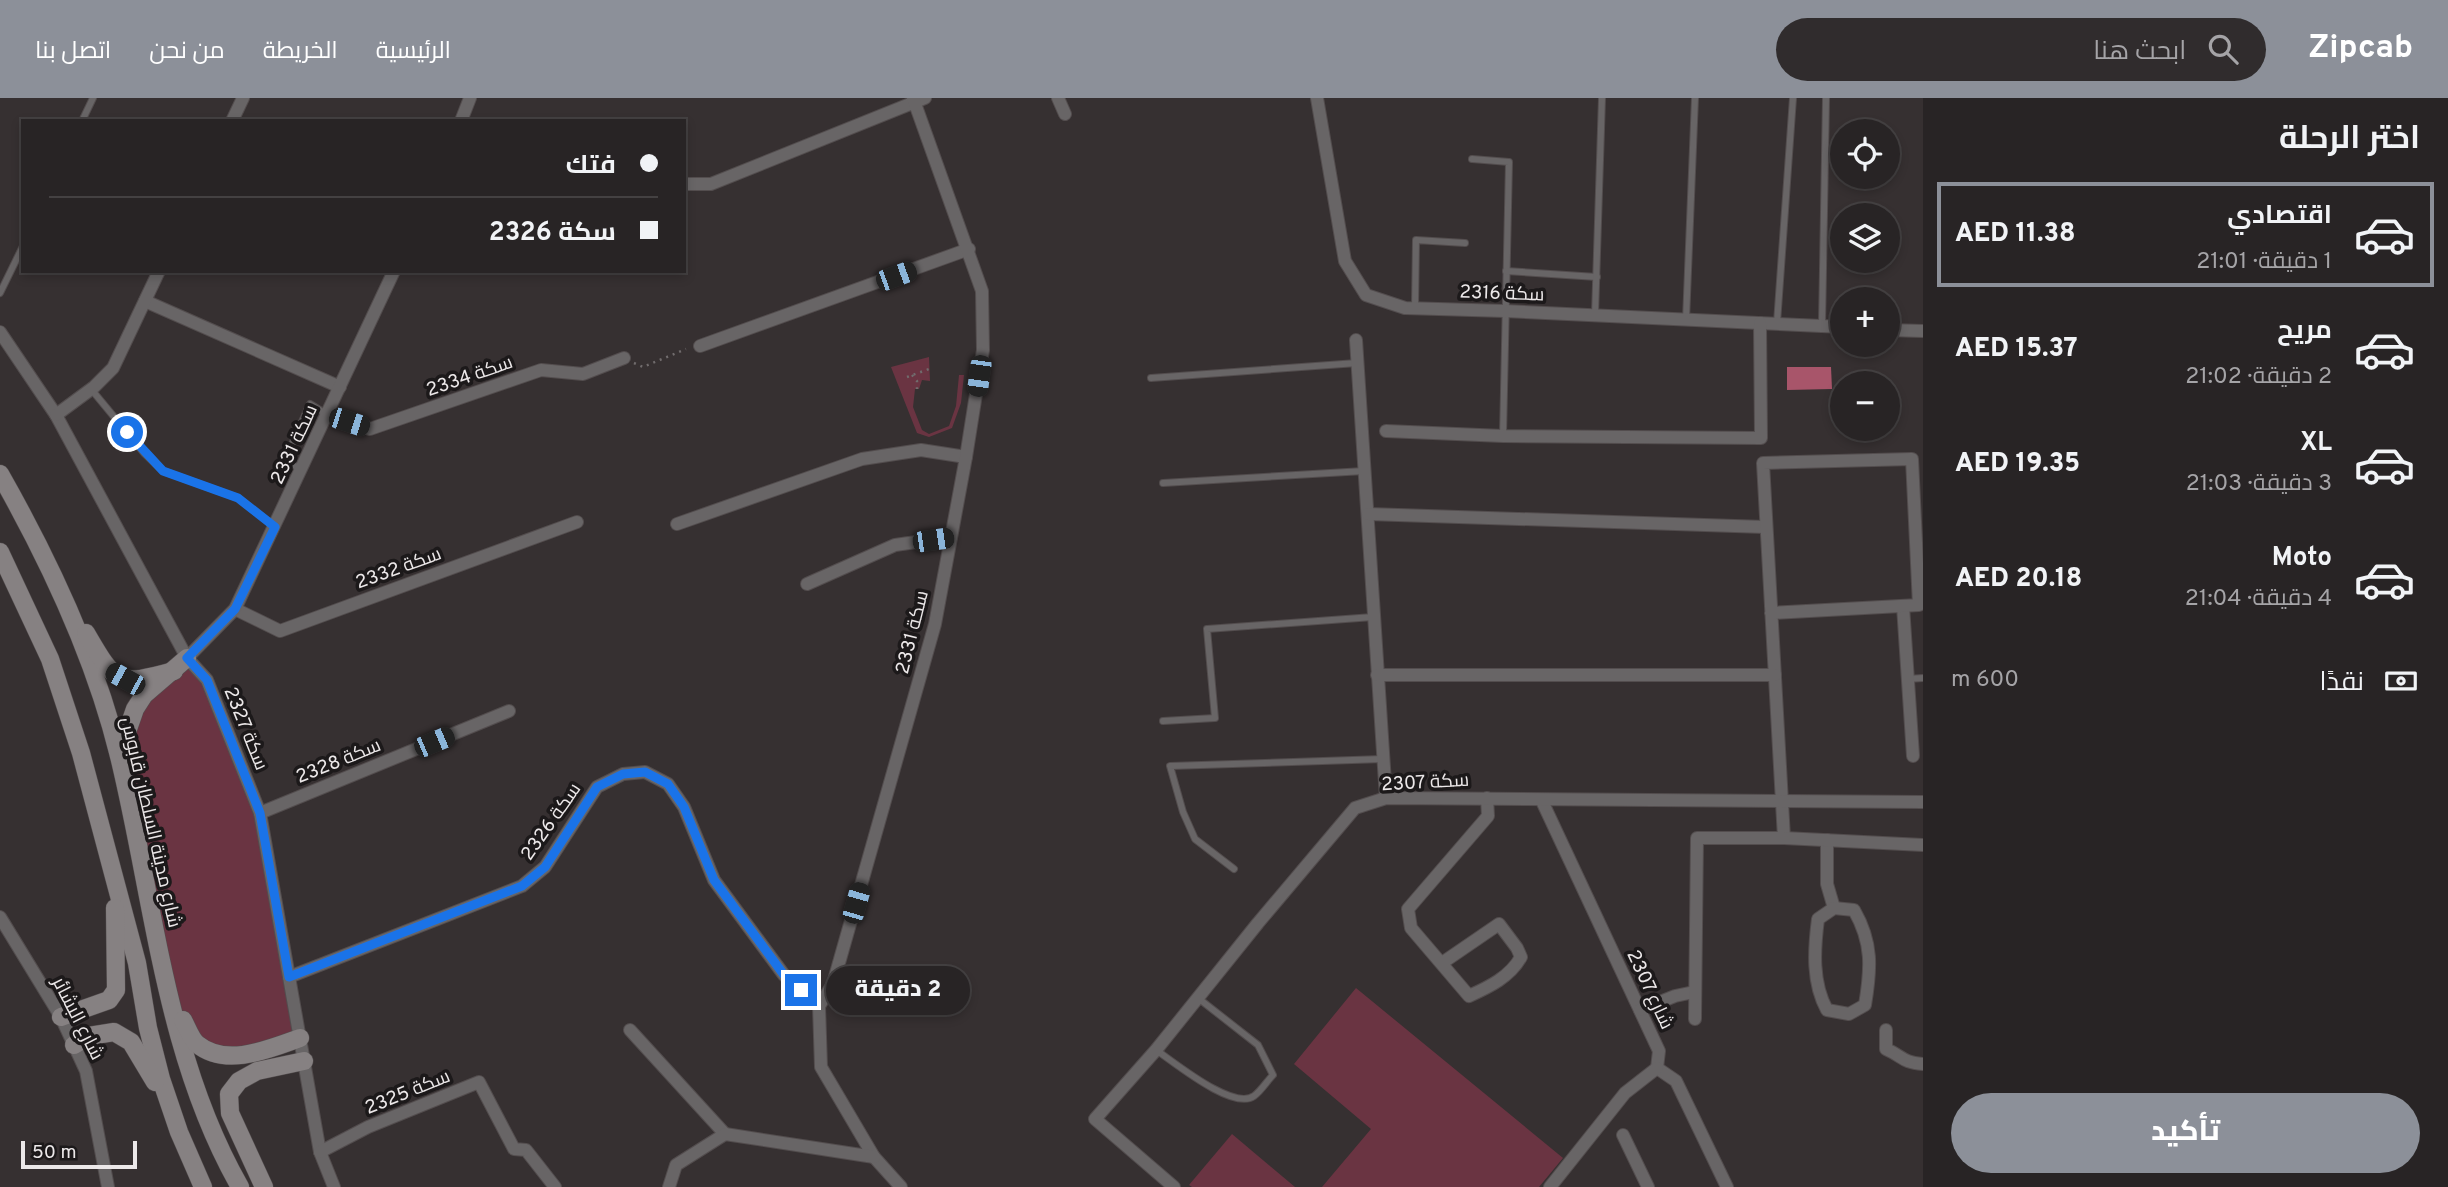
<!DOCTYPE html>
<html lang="ar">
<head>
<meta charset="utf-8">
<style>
	:root { --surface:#282425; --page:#302c2d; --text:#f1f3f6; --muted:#a5a4a7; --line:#444142; --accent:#8c9099 }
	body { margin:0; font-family:Overpass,Cairo,sans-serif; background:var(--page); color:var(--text); direction:rtl; height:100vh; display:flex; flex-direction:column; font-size:26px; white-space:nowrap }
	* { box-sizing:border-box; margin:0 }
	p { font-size:23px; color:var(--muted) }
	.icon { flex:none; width:38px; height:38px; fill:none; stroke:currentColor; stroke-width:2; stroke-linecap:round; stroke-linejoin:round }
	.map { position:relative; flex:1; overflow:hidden; direction:ltr }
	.drawer { display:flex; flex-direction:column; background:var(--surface); width:525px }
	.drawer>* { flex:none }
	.banner { position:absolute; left:21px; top:21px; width:665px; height:154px; border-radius:0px; box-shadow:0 4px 10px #0003,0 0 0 2px var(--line); direction:rtl; display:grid; align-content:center; height:154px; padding:0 28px; background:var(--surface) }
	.fabs { position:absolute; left:1830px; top:21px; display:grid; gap:14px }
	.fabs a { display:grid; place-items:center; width:70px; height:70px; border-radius:50%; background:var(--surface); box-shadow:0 4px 10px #0003,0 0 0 2px var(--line); font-size:35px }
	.scale { position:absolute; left:21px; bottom:18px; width:116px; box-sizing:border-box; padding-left:7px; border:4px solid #ece8e9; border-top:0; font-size:19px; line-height:24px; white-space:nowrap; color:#ece8e9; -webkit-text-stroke:5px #1c191a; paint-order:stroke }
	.end { position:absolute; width:32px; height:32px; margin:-16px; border:9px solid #1a73e8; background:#fff; box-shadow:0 0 0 4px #fff }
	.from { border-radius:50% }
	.bubble { position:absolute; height:49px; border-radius:24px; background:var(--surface); box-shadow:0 4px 10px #0003,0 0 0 2px var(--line); font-size:23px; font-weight:800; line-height:49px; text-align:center; direction:rtl }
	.car { position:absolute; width:21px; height:42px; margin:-21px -10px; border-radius:9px; box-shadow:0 0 5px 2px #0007; background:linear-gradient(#222 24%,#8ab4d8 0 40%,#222 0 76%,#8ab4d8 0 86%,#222 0) }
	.banner b { display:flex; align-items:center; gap:24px; height:66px; font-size:26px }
	.banner b+b { border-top:2px solid var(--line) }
	.banner i { width:18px; height:18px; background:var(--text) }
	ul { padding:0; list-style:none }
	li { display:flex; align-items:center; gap:21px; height:105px; margin:0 14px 10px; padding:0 14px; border:4px solid transparent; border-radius:0px }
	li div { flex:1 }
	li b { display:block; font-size:26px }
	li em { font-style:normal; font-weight:800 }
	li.selected { border-color:var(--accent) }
	li>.icon { width:63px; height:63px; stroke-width:1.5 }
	h2 { padding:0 28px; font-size:32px; line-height:84px }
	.pay { display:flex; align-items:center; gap:18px; height:77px; padding:0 28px; font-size:26px }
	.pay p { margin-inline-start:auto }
	.primary-button { display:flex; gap:14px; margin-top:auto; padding:14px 28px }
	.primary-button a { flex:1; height:80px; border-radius:42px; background:var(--accent); color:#fff; font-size:28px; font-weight:800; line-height:80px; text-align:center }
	header { display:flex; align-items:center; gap:42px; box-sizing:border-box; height:98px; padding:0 35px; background:var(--accent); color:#fff }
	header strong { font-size:33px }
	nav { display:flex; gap:38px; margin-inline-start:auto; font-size:24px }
	.search { width:490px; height:63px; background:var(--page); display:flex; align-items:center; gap:18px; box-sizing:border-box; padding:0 24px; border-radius:38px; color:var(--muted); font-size:26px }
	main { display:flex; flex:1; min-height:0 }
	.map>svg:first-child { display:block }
	.green { fill:#6a3442 }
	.water { fill:#a8556a }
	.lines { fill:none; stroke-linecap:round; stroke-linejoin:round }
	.lane-casing { stroke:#534d4e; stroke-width:8 }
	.street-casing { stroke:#534d4e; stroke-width:14 }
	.secondary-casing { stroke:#534d4e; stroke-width:19 }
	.path { stroke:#716c6d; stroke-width:2.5; stroke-dasharray:2 5; stroke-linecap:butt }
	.lane { stroke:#686566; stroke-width:6 }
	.street { stroke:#686566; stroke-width:12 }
	.secondary { stroke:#868182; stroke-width:18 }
	.route { stroke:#1a73e8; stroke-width:9 }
	.labels { text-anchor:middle; stroke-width:7; stroke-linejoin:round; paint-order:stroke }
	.street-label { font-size:19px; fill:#ece8e9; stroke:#1c191a }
</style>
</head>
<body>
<header>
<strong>Zipcab</strong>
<div class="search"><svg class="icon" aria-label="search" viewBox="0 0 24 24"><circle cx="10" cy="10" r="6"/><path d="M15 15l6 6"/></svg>ابحث هنا</div>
<nav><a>الرئيسية</a><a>الخريطة</a><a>من نحن</a><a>اتصل بنا</a></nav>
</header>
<main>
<section class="drawer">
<h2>اختر الرحلة</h2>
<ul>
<li class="selected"><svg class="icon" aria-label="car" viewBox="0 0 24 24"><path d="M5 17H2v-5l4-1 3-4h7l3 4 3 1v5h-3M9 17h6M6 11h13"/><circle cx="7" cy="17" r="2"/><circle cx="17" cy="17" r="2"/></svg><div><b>اقتصادي</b><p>1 دقيقة · 21:01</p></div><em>AED 11.38</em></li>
<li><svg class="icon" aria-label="car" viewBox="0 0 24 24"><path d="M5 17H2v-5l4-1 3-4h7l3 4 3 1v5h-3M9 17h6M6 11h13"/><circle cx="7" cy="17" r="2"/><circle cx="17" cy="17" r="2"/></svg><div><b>مريح</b><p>2 دقيقة · 21:02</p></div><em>AED 15.37</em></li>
<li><svg class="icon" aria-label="car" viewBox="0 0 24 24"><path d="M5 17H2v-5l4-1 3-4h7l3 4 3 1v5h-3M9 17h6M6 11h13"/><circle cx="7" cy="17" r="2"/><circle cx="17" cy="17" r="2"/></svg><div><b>XL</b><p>3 دقيقة · 21:03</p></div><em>AED 19.35</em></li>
<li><svg class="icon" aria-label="car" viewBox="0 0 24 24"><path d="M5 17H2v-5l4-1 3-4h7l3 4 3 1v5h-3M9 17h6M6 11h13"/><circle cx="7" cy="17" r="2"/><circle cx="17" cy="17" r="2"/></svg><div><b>Moto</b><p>4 دقيقة · 21:04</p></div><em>AED 20.18</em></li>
</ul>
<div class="pay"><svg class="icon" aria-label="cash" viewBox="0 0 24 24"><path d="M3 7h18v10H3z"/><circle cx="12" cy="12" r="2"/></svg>نقدًا<p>600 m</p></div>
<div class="primary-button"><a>تأكيد</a></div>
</section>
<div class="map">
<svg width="1923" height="1089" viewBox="0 0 1923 1089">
	<rect width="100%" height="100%" fill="#363031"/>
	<g class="green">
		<path d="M929,259l1,24 -8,-1 -3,9h-4l-2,18 9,23 7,4 20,-8 7,-20 3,-31h5l-3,28 -9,25 -23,9 -12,-4 -26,-66z"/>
		<path d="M187,562l18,21 54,132 39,224 -84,15 -29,-32 -15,-38 -49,-227 16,-45z"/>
		<path d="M1356,890l207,170 -24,29h-217l49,-58 -77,-65z"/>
		<path d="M1232,1036l63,53h-103l-3,-2z"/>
	</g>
	<path class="water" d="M1787,269h44l1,22 -45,1z"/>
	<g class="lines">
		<g class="lane-casing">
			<g id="lane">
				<path d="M82,23l11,-23"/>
				<path d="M1472,61l37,3 -6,274"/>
				<path d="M1506,173l91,6"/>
				<path d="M0,195l23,-47"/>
				<path d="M1415,210l1,-68 49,3"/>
				<path d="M1595,217l7,-217"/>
				<path d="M1686,222l9,-222"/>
				<path d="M1777,225l16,-225"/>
				<path d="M1822,228l4,-228"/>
				<path d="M1151,280l206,-15"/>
				<path d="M91,291l53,64 19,18 75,27 37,29"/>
				<path d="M302,372l-17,-10 25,-56 16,10"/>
				<path d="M1163,385l201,-12"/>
				<path d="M1907,581l16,-1"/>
				<path d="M1163,623l52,-3 -8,-89 166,-12"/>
				<path d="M1234,771l-39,-30 -12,-27 -13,-46 213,-7"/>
				<path d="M1156,952c18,12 77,61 98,46 7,-5 13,-15 19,-21l-15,-30 -60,-47"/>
			</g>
		</g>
		<g class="street-casing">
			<g id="street">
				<path d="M1058,0l7,16"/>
				<path d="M1317,0l28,163 21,34 39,13 100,3 338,16"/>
				<path d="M232,23l11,-23"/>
				<path d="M461,23l9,-23"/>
				<path d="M684,86h27l214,-86"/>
				<path d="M145,203l195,86"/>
				<path d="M1888,232l35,1"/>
				<path d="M0,234l56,83 131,243 20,22 53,133 60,339 14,35"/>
				<path d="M1356,242l30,458"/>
				<path d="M700,248l269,-97"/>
				<path d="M56,317l38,-28 19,-19 46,-97"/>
				<path d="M328,317l42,14 171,-59 42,4 41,-16"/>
				<path d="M1386,333l117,5 258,2 -1,-115"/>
				<path d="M1368,416l397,13"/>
				<path d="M677,426l185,-65 59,-9 45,7"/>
				<path d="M807,486l88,-39 56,-8"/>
				<path d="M1903,508l10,150"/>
				<path d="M235,511l45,22 297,-109"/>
				<path d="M1771,515l148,-8 -7,-146 -149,4 21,375"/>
				<path d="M187,560l48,-49 159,-338"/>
				<path d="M1377,577h398"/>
				<path d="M1542,703l117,250 -2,17 19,13 51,106"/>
				<path d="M260,715l249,-102"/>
				<path d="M1827,742v44l7,24"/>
				<path d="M1834,810l20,2c19,33 17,59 11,95l-16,9 -22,-4c-15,-27 -13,-60 -9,-91z"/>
				<path d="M0,819l61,100 25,54 22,116"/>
				<path d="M1442,865l57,-39 18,24 4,9c-11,20 -32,30 -52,39l-58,-68 -3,-19 80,-93 -1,-18"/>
				<path d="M289,879l233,-91 23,-19 52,-80 26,-13 22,-2 23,12 16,23 30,73 70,95 35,31"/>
				<path d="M819,908l14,-22 102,-360 31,-167 17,-107 -1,-59 -69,-193"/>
				<path d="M819,908l2,61 53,90 27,30"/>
				<path d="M1640,912l35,-14 19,-4"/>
				<path d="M1695,921l2,-181h87l139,7"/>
				<path d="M630,932l95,104"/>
				<path d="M1886,932v19c18,8 15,13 37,15"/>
				<path d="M1623,1037l25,52"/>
				<path d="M320,1054l48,-25 111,-45 35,67 12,1 29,37"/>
				<path d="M669,1089l7,-22 49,-31 149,23"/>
				<path d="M1174,1089l-79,-68 61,-69 102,-127 97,-115 31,-10 537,4"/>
				<path d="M1550,1089l75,-94 32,-25"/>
			</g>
		</g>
		<g class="secondary-casing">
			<g id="secondary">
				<path d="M0,376c50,88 95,184 119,282 35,144 46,300 121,431"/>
				<path d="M0,454l50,107 31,94 56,210 11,65 13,51 18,53 24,55"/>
				<path d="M86,535c29,50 31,54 88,38"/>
				<path d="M119,657l16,-46 9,-14 43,-37"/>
				<path d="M61,919l48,-17 7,-10 -1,-82"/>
				<path d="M183,922c4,7 8,19 14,24 29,24 72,5 103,-6"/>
				<path d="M74,947l15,-9 25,-4 17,10 24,40"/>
				<path d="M264,1089l-34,-74 -1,-19 10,-13 18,-10 47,-10"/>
			</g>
		</g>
		<g class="path">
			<path d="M634,265l9,4 43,-18"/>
			<path d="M912,277l5,6v8"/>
			<path d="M907,279l22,-8"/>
		</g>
		<use href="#lane" class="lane"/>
		<use href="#street" class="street"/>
		<use href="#secondary" class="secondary"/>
	</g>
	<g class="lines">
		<path class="route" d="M127,334l36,39 75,27 37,29 -40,82 -48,49 20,22 53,133 29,164 233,-91 23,-19 52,-80 26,-13 22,-2 23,12 16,23 30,73 70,95 17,15"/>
	</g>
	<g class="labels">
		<g class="street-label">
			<text transform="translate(1502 194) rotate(2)" y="7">2316 سكة</text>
			<text transform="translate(469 277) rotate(-19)" y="7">سكة 2334</text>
			<text transform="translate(293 346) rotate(-65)" y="7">سكة 2331</text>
			<text transform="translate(398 469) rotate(-20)" y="7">سكة 2332</text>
			<text transform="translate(911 534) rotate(-76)" y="7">سكة 2331</text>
			<text transform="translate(247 630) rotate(68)" y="7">سكة 2327</text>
			<text transform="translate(338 662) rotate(-22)" y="7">سكة 2328</text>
			<text transform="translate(1425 683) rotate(-3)" y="7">سكة 2307</text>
			<text transform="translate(550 723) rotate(-55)" y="7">سكة 2326</text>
			<text transform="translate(152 724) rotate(77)" y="7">شارع مدينة السلطان قابوس</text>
			<text transform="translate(1651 891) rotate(65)" y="7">2307 شارع</text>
			<text transform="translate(79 920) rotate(63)" y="7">شارع البشائر</text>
			<text transform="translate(407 993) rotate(-22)" y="7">سكة 2325</text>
		</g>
	</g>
</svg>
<div class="fabs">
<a><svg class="icon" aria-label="locate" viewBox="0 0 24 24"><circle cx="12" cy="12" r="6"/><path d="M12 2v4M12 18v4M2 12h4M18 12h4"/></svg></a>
<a><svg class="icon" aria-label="layers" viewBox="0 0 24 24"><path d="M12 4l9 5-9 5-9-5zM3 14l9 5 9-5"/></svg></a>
<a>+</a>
<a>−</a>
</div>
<div class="scale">50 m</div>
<i class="end from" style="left:127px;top:334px"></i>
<i class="end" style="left:801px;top:892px"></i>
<div class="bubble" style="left:826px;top:868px;width:144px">2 دقيقة</div>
<i class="car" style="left:896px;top:178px;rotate:70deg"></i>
<i class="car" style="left:979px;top:278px;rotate:188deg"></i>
<i class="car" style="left:349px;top:324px;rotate:108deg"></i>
<i class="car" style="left:933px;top:442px;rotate:82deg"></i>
<i class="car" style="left:125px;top:581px;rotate:299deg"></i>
<i class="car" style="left:434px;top:644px;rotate:67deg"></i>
<i class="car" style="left:856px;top:805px;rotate:16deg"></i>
<div class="banner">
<b><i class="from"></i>فتك</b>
<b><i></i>سكة 2326</b>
</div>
</div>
</main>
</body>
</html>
